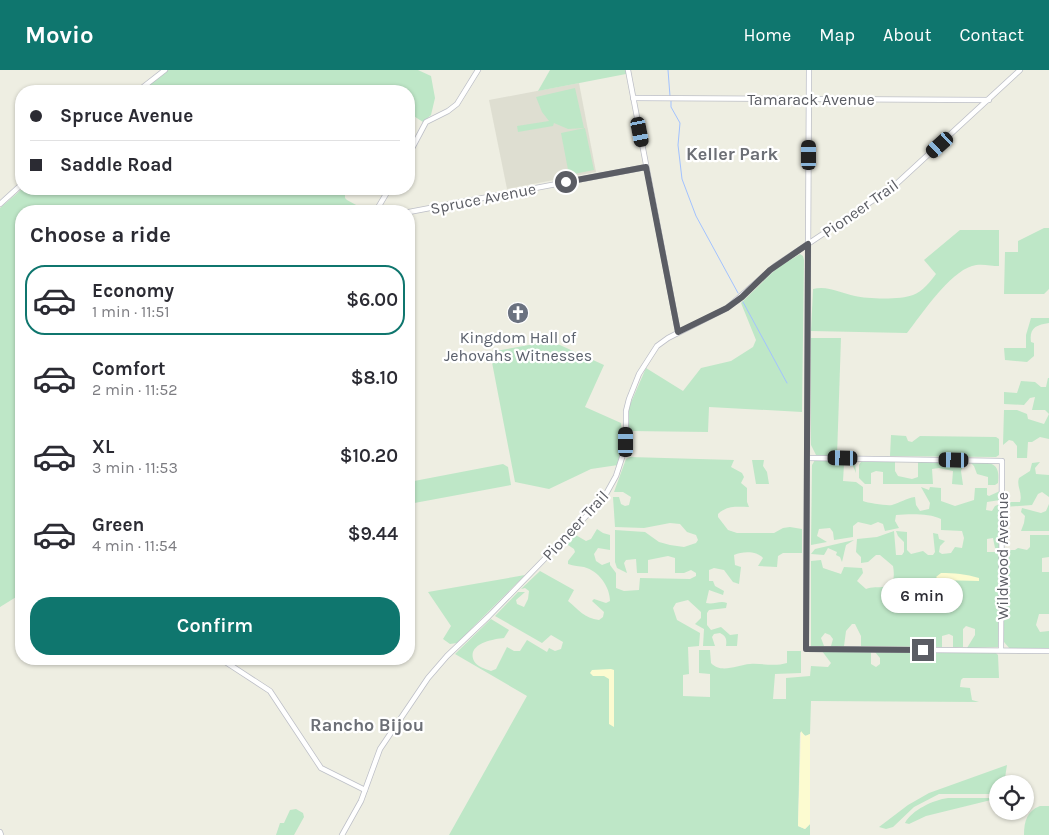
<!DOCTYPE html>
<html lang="en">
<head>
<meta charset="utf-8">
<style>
	:root { --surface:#fff; --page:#f2f2f3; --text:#2b2b33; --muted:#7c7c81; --line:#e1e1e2; --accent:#0f766e }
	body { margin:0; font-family:Karla,sans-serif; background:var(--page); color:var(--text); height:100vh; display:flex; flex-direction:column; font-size:19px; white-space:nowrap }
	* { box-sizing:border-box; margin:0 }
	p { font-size:16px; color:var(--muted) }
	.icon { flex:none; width:28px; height:28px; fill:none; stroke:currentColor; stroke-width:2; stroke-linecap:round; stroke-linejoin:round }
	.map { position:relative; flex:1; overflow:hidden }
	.drawer { position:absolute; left:15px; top:135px; width:400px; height:460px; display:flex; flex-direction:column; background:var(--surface); border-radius:20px; box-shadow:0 1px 4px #0004 }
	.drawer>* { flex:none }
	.banner { position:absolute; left:15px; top:15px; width:400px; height:110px; border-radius:20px; box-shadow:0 1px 4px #0004; display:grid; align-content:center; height:110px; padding:0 15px; background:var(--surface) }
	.controls { position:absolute; left:989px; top:705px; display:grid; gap:10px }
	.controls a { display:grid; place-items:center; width:45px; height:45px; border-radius:50%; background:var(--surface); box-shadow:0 1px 4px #0004; font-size:25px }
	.end { position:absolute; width:22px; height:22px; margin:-11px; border:6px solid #5b5d64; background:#fff; box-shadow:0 0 0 2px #fff }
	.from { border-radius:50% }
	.bubble { position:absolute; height:35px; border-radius:18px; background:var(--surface); box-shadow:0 1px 4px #0004; font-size:16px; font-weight:600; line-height:35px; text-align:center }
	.car { position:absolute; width:15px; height:30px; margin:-15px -8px; border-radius:6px; box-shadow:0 0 4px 1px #0007; background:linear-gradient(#222 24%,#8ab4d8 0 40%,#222 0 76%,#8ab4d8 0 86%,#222 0) }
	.banner b { display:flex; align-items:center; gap:18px; height:48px; font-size:19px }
	.banner b+b { border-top:1px solid var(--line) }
	.banner i { width:12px; height:12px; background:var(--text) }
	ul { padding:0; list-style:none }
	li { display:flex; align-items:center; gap:15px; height:70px; margin:0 10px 8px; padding:0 5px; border:2px solid transparent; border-radius:20px }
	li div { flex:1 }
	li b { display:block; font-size:19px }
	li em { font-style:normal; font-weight:600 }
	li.on { border-color:var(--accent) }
	li>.icon { width:45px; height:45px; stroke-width:1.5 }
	h2 { padding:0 15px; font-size:22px; line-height:60px }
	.button { display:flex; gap:10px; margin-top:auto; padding:10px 15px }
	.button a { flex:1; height:58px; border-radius:20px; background:var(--accent); color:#fff; font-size:20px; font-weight:600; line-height:58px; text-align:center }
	header { display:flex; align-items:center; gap:30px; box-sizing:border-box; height:70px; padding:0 25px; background:var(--accent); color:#fff }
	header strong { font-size:24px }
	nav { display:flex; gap:28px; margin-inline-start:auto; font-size:18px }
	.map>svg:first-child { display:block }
	.education { fill:#deded1 }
	.green { fill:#bee7c7 }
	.sand { fill:#fcfbd0 }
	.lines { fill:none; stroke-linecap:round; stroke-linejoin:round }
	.stream { stroke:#a2c2ff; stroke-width:1 }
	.secondary-casing { stroke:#bdbfc7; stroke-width:6 }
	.secondary { stroke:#fff; stroke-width:4.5 }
	.route { stroke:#5b5d64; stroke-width:6 }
	.labels { text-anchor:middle; stroke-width:4.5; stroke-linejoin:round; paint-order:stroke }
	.street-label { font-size:16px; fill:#5b5d64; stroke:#fff }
	.worship-label { font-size:16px; fill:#5b616d; stroke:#fff }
	.neighbourhood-label { font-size:18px; font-weight:bold; fill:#6c6f76; stroke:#fff }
</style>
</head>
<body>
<header>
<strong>Movio</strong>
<nav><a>Home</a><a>Map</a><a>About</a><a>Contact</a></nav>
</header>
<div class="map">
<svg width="1049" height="765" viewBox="0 0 1049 765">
	<rect width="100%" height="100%" fill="#eeeee2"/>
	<path class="education" d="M579,13l17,89 -89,17 -18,-89z"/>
	<g class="green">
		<path d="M168,0h250l13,6 4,22 -4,17 -8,7 -14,-9v-22h-268z"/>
		<path d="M550,0h76v4l-88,17z"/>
		<path d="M575,18l9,40 -16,1 -14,-6 -1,3 -35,6 -1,-6 32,-5 -7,-9 -6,-15z"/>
		<path d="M585,58l9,42 -25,5 -8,-42z"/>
		<path d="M22,119h315l8,5v4l2,2 20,11h-346v383l-21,13v-399z"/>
		<path d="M1044,158h5v61l-5,5h-40l1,-42h13v-11z"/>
		<path d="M960,160h39v36c-8,0 -19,-3 -27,0 -23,7 -50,48 -65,67l-96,-2 2,-42c14,-4 28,4 42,7 12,3 46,4 58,-1 9,-3 18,-14 23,-21l-12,-14z"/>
		<path d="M800,184l3,2 1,4 -2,152 -93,-5 -1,25 -79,-1v-24l17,-39 37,23 18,-23 30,-7 22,-14 3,-7 -15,-37 36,-35z"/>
		<path d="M1031,248h18v5c-13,2 -20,5 -18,19l3,1v13l-7,6 -22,-2 -1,-12h22v-13z"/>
		<path d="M811,268h30l-4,118 -21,-1 -5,-10z"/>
		<path d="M551,271l53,24 -19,42 36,16 1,21 -4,21 -27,4 -42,20 -34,-7 -25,-130z"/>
		<path d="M1048,308h1v61l-9,-2 -8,5h-4l-1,16h-10v-12l-4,-5 -4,-1 -6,5 1,-35h13l10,4 1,5 16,5 5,-10 -4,-4h-13l3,-13 -5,1 -6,7 -20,-1v-12l13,1 4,-12 14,1 6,5h5z"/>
		<path d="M891,365l15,1 2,5 4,1 8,-6 76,1 3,2v16l-3,2 -106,-1z"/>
		<path d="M630,387l104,3 -3,7 11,6 2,4 -3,6 6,5v14l2,5c-11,0 -22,-2 -31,7v3l10,13 9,3h37l9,-5 7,-1 12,2v24h-19l-5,3 -1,11 -19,-1 5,-8c-6,-7 -20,-7 -29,-3l1,10 6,2 -2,17 -6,-2 -9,-12 -10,-2 -5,2v11h4l2,5 9,5 -1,4 -14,-5 -3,13c8,2 14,-3 21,0l-1,5 -17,2 -2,3v12l4,5 10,-3 9,8 8,-1 -1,12h-11c1,-7 0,-10 -6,-13l-6,1 -2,3 3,9h-12l1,-17 -9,-5 6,-6v-6l-13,-12 -12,3 -3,5 4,12 23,13 -1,13 -11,1 1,27 -6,1v21l27,1v-23l-11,-1v-23h11l1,13c10,11 26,2 39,1 12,-1 24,3 37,-1v-12h14v22l-26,1 -2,25h13v-21l24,-2 1,-10 17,1 3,-4 -9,-12 49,1v12l5,3 4,-3v-6l-5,-6 121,1 2,2 1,23h-36l-2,2 -1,7 10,1 2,12 7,2 -168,-1 -1,33 -4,2 -6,-4 -2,94 7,3 5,-5v11h-361l78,-139 -72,-42 36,-35 18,11 -5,8c-11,1 -38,6 -30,23 3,6 12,8 17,10l5,-2 11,-22 7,4h6l7,-11 20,12 2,-4 6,3 6,-2 2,-7 -12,-7 -9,8 -47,-27 23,-24h7l-9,8 1,4 7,3 4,-8 1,-8 -4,-3 -4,1 19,-18 34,19 -6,11c11,9 16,17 31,19l4,-3 1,-5 -12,-11 2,-2 12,4 4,-2c0,-14 -11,-30 -26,-34 -5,-1 -10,-1 -16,-3v-3l7,-9 -1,-3 -9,-6 9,-9 12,7 5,-2 6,-10 6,4 7,2v15l-12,-2 -4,6 2,7 6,4 8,-3v3l6,8v15l8,3 15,-1 1,-12 50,1 6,-3v-3l-5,-3 -7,3h-9v-15l-7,-2 -20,4v13h-11l-1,-14 -10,1 -2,3 3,10 -10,-5 -2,-6v-32l30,2 14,10 11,3 14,2 12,-4 2,-3 -2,-5 -9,-3 -7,-8 -10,-1 -26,5 -29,-1 -2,-30h6l2,7 4,2 4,-1 2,-8 -8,-5h-9l12,-33z"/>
		<path d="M752,390h12l-1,6 4,6 2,12h-13z"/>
		<path d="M815,390l35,1 5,2 1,10 -3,-7 -9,-2 -1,17 13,1 7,5v14c5,2 24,5 29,4 8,-2 14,-7 23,-8l1,8 4,6 9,-2 1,-6 -9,-16 8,3 1,-3 11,1v13l14,5 19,-6 1,-12h12v7l2,1 11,-5v9l-13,2 -1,8 6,1 3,-5 5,-2v46l-5,-2 -2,-10 -6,1v13h13l-2,95 -31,1 8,-13v-6l-9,-3 -3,3v18h-10v-11l-4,-2 -7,2v11l-81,-1v-10l-6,-12h-3l-6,7 -2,15h-13l2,-7 -3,-4 -5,-2 -4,5 3,8h-13v-85l10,-1 2,8 18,6 3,-7 18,1 1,5 -6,8 9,8c13,-5 32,6 27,-23l-13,-11h-4l-8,7 -7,1v-6l-5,-5 1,-13 20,-2 17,-6 2,24h6l2,-3v-10l-6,-6 -2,-5 11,1v18l4,4 12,-3 5,4h5l2,-3 -2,-19 5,1 1,5 6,2 -5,5 -1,6 3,2 9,-1 4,-6 7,1 2,-10 -2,-7 -21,-1v-11c-12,-6 -32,-5 -45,-4l-1,6 4,7 -14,3 -2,-7 -5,-2 -7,3 -13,-3 -5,4v11l-19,3 -1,-8 -3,-4 -11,1 -2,7 10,6 -16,3 1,-80z"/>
		<path d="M861,392h34v9l3,5 14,3 6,-2v-15h46l-3,9 2,14 -11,-1 1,-13 -14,-3 -7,1 1,15h-50v-12l-7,-1 -5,2v11h-6l-6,-6v-13z"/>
		<path d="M1040,392l-5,6 1,6 13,1v22l-7,-5 -4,2 -6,11 -28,2v-5h16c3,-9 -4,-16 -1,-24l11,-7 2,-8z"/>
		<path d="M971,393c17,0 30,-3 27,20l-3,2h-7v-8l-11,-3 -3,-8z"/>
		<path d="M503,394l5,3 3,18 -102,19v-22z"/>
		<path d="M1049,434v27h-28l3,-8 1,-7 -4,-4 1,-4 19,5 5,-2z"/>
		<path d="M1030,465h19v22l-7,1v14h7v42h-10l-3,11 4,7 9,-1v17l-39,1 -6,-7 -1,-92h12l3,-2 9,2 3,-3z"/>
		<path d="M854,470l-8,5 -4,17 -2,-5 -4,-2 1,-3 -9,-4 -4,7 -13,-1 4,-5z"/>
		<path d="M525,505l-68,68 -7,1 -7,-5 8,-13 -23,-34z"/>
		<path d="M1007,695l-3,19h-6l-1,10h-58l-25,13 -21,20 -7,2 -7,-2 29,-22 21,-12z"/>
		<path d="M948,728h43v2l-65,16 -17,8 -4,-1c7,-13 28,-23 43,-25z"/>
		<path d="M1040,736h9v29h-25c0,-14 3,-24 16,-29z"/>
		<path d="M296,739l7,4 1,4 -10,18h-18l4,-12h4l6,-13z"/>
	</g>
	<g class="sand">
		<path d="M941,503c13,0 25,1 38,5v3l-40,-1 -3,-3z"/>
		<path d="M611,599l3,1v57l-5,-3v-45l-5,-3h-11l-3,-3 2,-3z"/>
		<path d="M801,661l4,5 5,-2v90l-5,5 -7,-3z"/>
	</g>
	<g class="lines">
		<g class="stream">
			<path d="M668,0l2,26"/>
			<path d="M671,31v6l9,16 -2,22 4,34 14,37 42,77"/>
			<path d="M743,232l44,81"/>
		</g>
		<g class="secondary-casing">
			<g id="secondary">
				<path d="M628,0l50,262"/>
				<path d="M809,0l-3,579 243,2"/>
				<path d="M138,21l27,-21"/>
				<path d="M633,28l356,2"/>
				<path d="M409,84l17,-32 22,-11 9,-7 21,-34"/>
				<path d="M0,134l21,-19"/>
				<path d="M376,141l13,-22"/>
				<path d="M409,142l237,-45"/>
				<path d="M808,388l194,3 -1,189"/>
				<path d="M221,589l49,32 51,77 44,22"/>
				<path d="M0,762l1,3"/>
				<path d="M342,765l19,-34 19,-52 48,-71 19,-22 42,-40 104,-107 13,-15 10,-18 10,-31v-34l3,-12 10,-25 18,-28 11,-8 59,-30 48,-42 118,-79 127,-117"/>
			</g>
		</g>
		<use href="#secondary" class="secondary"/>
	</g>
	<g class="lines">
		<path class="route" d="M566,112l80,-15 32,165 49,-24 15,-11 28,-27 38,-26 -2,405 117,1"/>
	</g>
	<defs>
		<g id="church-disc" transform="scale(1.125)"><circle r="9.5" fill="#6b7280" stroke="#fff"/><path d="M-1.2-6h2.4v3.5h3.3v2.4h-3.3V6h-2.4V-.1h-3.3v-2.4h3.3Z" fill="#fff"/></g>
	</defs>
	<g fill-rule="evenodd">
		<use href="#church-disc" x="518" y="243"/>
	</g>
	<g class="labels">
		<g class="street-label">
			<text x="811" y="35">Tamarack Avenue</text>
			<text transform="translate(483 128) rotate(-11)" y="6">Spruce Avenue</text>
			<text transform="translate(860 138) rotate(-35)" y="6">Pioneer Trail</text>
			<text transform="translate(575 455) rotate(-47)" y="6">Pioneer Trail</text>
			<text transform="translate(1002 486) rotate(-90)" y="6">Wildwood Avenue</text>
		</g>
		<g class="worship-label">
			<text x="518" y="273">Kingdom Hall of<tspan x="518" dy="18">Jehovahs Witnesses</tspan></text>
		</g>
		<g class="neighbourhood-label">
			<text x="732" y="90">Keller Park</text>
			<text x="367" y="661">Rancho Bijou</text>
		</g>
	</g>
</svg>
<div class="controls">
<a><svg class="icon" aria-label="locate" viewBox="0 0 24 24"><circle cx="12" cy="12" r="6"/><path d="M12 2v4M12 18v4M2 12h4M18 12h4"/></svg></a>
</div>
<i class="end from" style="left:566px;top:112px"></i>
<i class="end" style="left:923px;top:580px"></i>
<div class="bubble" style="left:881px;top:508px;width:82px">6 min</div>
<i class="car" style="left:640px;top:62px;rotate:169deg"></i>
<i class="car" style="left:940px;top:75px;rotate:228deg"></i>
<i class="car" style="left:809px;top:85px;rotate:0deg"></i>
<i class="car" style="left:626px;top:372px;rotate:0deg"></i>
<i class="car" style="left:843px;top:388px;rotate:271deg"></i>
<i class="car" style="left:954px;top:390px;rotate:271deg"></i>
<div class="banner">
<b><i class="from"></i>Spruce Avenue</b>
<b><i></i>Saddle Road</b>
</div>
<section class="drawer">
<h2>Choose a ride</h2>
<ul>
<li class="on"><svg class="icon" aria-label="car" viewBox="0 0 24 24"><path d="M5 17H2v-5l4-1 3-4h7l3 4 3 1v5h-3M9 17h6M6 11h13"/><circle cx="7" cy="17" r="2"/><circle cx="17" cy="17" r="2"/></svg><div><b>Economy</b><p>1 min · 11:51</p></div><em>$6.00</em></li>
<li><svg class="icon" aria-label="car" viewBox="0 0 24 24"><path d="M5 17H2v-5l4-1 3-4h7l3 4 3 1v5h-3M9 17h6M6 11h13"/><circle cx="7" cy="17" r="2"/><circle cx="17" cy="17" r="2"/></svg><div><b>Comfort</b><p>2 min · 11:52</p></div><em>$8.10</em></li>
<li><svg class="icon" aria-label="car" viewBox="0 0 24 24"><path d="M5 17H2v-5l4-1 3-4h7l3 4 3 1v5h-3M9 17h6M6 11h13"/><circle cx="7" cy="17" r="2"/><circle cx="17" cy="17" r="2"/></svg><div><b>XL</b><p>3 min · 11:53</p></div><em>$10.20</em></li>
<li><svg class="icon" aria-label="car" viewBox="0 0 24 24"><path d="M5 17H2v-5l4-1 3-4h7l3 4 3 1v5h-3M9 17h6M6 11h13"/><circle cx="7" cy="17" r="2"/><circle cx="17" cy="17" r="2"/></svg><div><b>Green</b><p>4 min · 11:54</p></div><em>$9.44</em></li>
</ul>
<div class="button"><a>Confirm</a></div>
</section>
</div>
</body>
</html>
